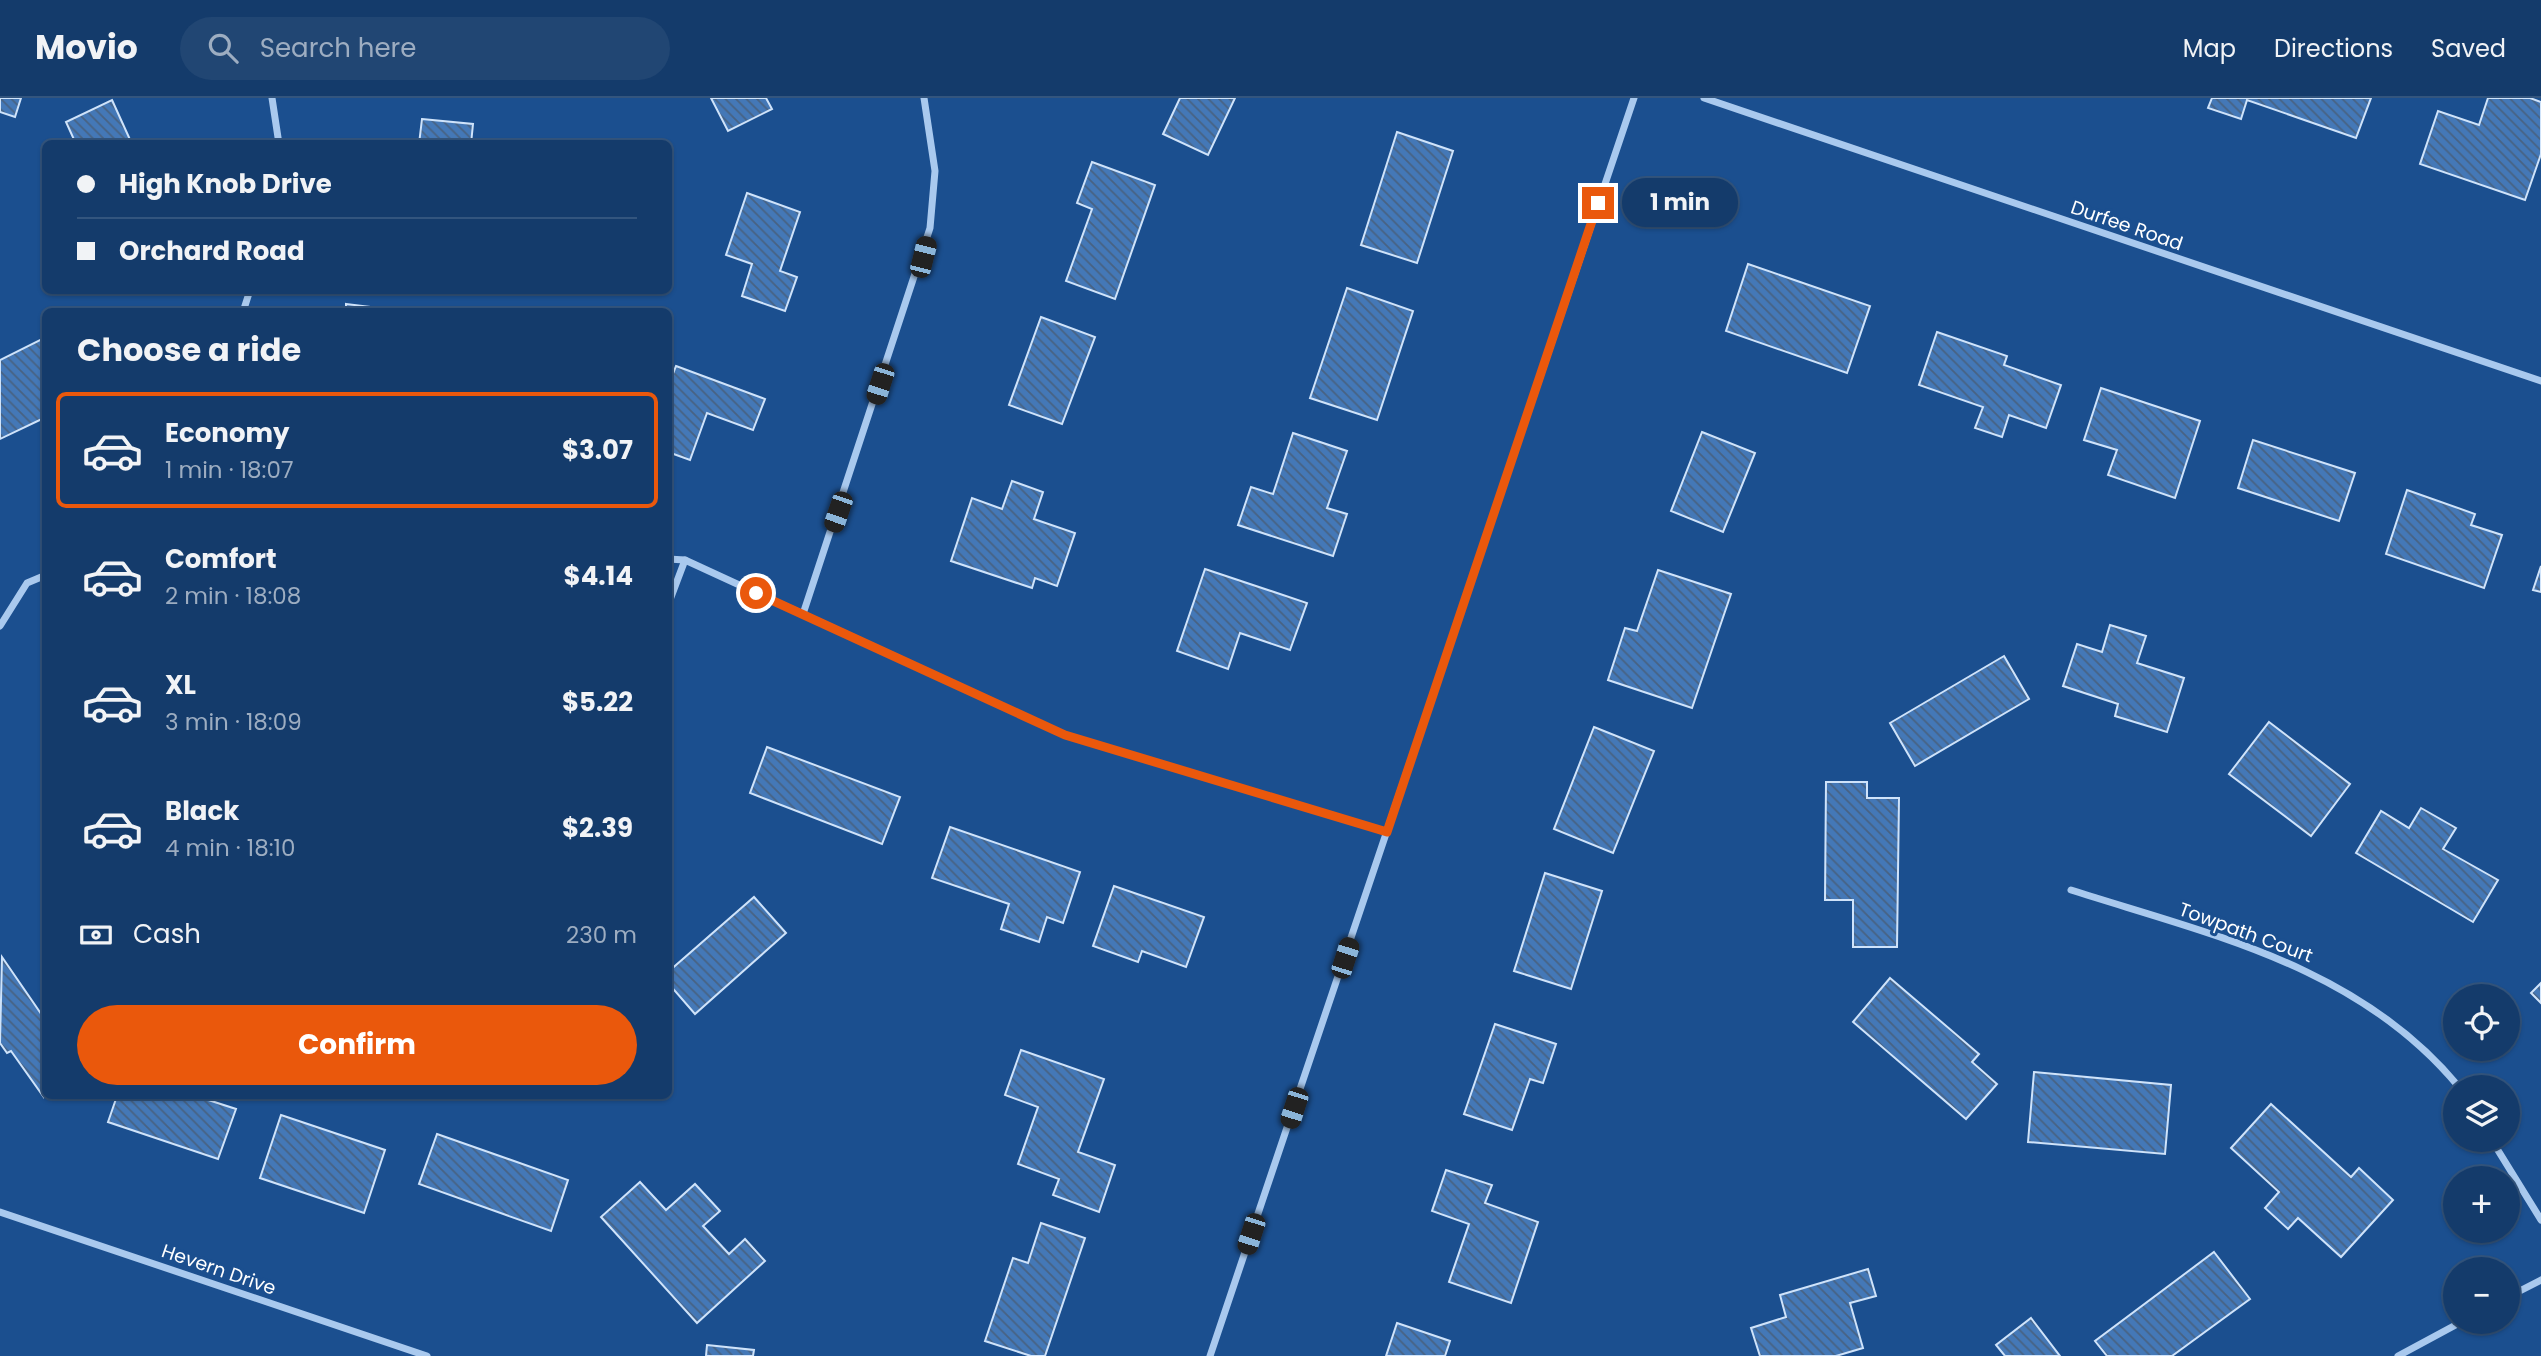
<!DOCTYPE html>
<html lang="en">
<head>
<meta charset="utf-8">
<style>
	:root { --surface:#143b6b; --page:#214673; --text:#f1f3f6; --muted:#9dadc1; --line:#33557e; --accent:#ea580c }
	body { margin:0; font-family:Poppins,sans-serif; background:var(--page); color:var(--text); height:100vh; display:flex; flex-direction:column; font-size:26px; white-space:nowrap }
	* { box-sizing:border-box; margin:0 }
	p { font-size:23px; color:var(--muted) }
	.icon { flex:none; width:38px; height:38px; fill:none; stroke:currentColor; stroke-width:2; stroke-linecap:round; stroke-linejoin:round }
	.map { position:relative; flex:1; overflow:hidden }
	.details { position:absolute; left:42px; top:210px; width:630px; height:791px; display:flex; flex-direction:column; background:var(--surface); border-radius:10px; box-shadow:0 2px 5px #0004,0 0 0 2px var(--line) }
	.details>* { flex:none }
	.banner { position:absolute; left:42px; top:42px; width:630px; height:154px; border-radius:10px; box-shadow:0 2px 5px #0004,0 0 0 2px var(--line); display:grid; align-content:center; height:154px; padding:0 35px; background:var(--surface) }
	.fabs { position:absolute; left:2443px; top:886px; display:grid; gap:14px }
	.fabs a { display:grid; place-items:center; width:77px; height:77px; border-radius:50%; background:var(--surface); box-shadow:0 2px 5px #0004,0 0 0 2px var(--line); font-size:35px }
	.end { position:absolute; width:32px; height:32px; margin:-16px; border:9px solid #ea580c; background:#fff; box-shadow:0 0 0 4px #fff }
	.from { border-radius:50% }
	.bubble { position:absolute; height:49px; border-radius:24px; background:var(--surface); box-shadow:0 2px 5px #0004,0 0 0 2px var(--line); font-size:23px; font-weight:700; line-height:49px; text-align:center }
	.car { position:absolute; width:21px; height:42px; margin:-21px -10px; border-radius:9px; box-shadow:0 0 5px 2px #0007; background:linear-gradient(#222 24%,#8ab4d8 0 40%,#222 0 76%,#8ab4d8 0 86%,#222 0) }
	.banner b { display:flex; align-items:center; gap:24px; height:66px; font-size:26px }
	.banner b+b { border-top:2px solid var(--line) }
	.banner i { width:18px; height:18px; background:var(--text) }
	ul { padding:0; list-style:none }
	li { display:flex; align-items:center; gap:21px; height:116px; margin:0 14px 10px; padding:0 21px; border:4px solid transparent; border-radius:10px }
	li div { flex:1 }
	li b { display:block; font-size:26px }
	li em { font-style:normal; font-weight:700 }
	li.active { border-color:var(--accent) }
	li>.icon { width:63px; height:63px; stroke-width:1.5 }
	h2 { padding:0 35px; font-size:32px; line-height:84px }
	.pay { display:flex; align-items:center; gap:18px; height:77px; padding:0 35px; font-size:26px }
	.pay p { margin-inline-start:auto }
	.action { display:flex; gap:14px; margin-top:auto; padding:14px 35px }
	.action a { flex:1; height:80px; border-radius:42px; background:var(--accent); color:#fff; font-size:28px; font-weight:700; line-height:80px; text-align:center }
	header { display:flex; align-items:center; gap:42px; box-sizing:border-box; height:98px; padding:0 35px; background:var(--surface); border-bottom:2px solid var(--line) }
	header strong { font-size:33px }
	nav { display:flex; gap:38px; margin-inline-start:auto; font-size:24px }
	.search { width:490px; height:63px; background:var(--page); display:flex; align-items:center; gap:18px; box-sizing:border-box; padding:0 24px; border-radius:38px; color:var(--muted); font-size:26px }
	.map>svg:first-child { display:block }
	.building { fill:url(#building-back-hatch); stroke:#cfe3fa; stroke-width:2 }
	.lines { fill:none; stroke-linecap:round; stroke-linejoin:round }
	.street { stroke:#a9c9ee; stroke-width:7 }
	.route { stroke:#ea580c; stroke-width:9 }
	.labels { text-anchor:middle; stroke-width:6; stroke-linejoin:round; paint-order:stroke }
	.street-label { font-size:19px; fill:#fff; stroke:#1b4f8f }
</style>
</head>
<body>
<header>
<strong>Movio</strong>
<div class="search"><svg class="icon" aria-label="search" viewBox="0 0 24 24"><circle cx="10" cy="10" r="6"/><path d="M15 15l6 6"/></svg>Search here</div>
<nav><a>Map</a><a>Directions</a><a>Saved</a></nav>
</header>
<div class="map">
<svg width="2541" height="1258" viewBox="0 0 2541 1258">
	<defs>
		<pattern id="building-back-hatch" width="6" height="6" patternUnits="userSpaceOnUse" patternTransform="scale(1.75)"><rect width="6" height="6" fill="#4478b7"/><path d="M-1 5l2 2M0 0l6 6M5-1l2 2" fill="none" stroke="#486282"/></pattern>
	</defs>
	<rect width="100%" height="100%" fill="#1b4f8f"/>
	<g class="building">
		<path d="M0,0h21l-6,19 -15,-5z"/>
		<path d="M711,0h55l6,11 -44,22z"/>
		<path d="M1180,0h55l-27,57 -45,-21z"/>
		<path d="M2212,0h159l-15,40 -109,-38 -6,19 -33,-11z"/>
		<path d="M2488,0h42l11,4v52l-16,46 -105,-36 18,-53 41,14z"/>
		<path d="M112,2l20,44h-56l-10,-22z"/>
		<path d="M422,21l51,5 -2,20h-52z"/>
		<path d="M1397,34l56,19 -36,112 -56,-18z"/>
		<path d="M1092,64l63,23 -40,114 -49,-18 26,-72 -15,-6z"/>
		<path d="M747,95l53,19 -20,59 17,6 -12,34 -43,-15 10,-32 -26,-9z"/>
		<path d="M1748,166l122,42 -23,67 -121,-42z"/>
		<path d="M1347,190l66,23 -36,109 -67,-22z"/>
		<path d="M346,206l42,5 -1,3h-41z"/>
		<path d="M1041,219l54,20 -33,87 -53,-19z"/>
		<path d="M1937,234l70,24 -3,9 57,20 -15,43 -37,-13 -7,22 -27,-9 8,-21 -64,-22z"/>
		<path d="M46,239v80l-46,22v-79z"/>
		<path d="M676,268l89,33 -12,31 -46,-17 -17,47 -22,-8v-65z"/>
		<path d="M2101,290l99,33 -25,77 -67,-23 9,-25 -33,-10z"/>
		<path d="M1702,334l53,21 -32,79 -52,-21z"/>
		<path d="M1293,335l54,18 -20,57 20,6 -14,42 -95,-31 13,-38 22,7z"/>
		<path d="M2253,342l102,33 -16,48 -101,-33z"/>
		<path d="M1012,383l31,11 -9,27 41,14 -18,53 -22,-8 -3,10 -81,-27 21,-63 30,11z"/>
		<path d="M2407,392l68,24 -4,11 31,10 -18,53 -98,-34z"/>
		<path d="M2541,468v26l-8,-2z"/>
		<path d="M1205,471l102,34 -17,47 -50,-17 -12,36 -51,-18z"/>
		<path d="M1658,472l73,24 -39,114 -84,-28 17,-52 12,3z"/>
		<path d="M2110,527l36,11 -9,27 47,15 -17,54 -52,-16 3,-12 -55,-18 14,-42 25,8z"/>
		<path d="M2004,558l25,43 -114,67 -25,-43z"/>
		<path d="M2269,624l81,62 -39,52 -82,-62z"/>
		<path d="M1594,629l60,24 -41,102 -59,-24z"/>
		<path d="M767,649l133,50 -18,47 -132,-51z"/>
		<path d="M1826,684h41v16h32l-2,149h-44v-47h-28z"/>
		<path d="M2421,710l35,20 -13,21 55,31 -25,42 -117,-69 25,-42 28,17z"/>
		<path d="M950,729l130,45 -17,51 -16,-6 -8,25 -38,-13 8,-25 -77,-26z"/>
		<path d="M1545,775l57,18 -31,98 -57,-18z"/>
		<path d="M1114,788l90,31 -18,50 -44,-16 -4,11 -45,-16z"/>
		<path d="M754,799l32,36 -91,81 -27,-31v-11z"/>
		<path d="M2,859l44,64 -3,75 -32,-45 -4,2 -7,-10z"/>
		<path d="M1890,880l89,76 -7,8 25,22 -31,35 -113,-97z"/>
		<path d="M2541,885v20l-10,-10z"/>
		<path d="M1495,926l61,20 -13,39 -13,-4 -18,51 -48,-16z"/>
		<path d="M1021,952l83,29 -26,73 37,13 -16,47 -46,-17 6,-16 -41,-15 20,-57 -33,-12z"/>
		<path d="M2034,974l137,13 -6,69 -137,-12z"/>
		<path d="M117,998h79l40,13 -18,50 -110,-37z"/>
		<path d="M2271,1006l80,73 8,-9 34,32 -52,57 -43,-39 -10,11 -23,-21 14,-16 -48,-44z"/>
		<path d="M281,1017l104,35 -21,63 -104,-35z"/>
		<path d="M437,1036l131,46 -17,51 -132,-47z"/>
		<path d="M1446,1072l46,15 -7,18 53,19 -27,81 -62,-21 20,-58 -37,-13z"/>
		<path d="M640,1084l26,28 29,-26 25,27 -17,15 26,28 16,-15 20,22 -68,62 -96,-106z"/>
		<path d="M1041,1125l44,15 -40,118h-14l-46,-15 28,-83 15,5z"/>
		<path d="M2214,1154l36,47 -78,57h-65l-12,-15z"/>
		<path d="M1868,1171l8,27 -26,7 13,45 -27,8h-76l-9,-28 35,-11 -6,-22z"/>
		<path d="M2031,1220l29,38h-55l-9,-11z"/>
		<path d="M1397,1225l53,18 -5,15h-59z"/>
		<path d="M707,1247l47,5 -1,6h-47z"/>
	</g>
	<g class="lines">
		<g class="street">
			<path d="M272,0l7,46"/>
			<path d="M1704,0l837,283"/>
			<path d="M243,214l7,-22"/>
			<path d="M668,461l17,1 380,175 322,97"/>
			<path d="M668,507l17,-45"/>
			<path d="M803,516l127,-386 5,-57 -11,-73"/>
			<path d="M0,528l27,-43 19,-8"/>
			<path d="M2071,792c141,45 288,76 388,197"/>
			<path d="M2491,1041l50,81"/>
			<path d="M0,1114l427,144"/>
			<path d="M2508,1199l33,-17"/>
			<path d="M1210,1258l424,-1258"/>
			<path d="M2398,1258l65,-35"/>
		</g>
	</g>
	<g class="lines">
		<path class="route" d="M756,495l309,142 322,97 211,-629"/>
	</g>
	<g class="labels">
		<g class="street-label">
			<text transform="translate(2127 127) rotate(19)" y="7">Durfee Road</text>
			<text transform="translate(2246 834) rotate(20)" y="7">Towpath Court</text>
			<text transform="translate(219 1171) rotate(19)" y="7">Hevern Drive</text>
		</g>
	</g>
</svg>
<div class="fabs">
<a><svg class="icon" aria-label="locate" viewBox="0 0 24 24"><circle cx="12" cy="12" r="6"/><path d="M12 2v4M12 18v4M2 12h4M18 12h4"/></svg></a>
<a><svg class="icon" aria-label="layers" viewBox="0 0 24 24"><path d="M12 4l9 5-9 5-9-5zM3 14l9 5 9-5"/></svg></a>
<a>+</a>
<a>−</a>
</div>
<i class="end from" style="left:756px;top:495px"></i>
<i class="end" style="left:1598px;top:105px"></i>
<div class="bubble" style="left:1622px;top:80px;width:116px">1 min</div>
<i class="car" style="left:923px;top:159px;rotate:14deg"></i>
<i class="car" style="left:880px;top:286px;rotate:198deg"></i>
<i class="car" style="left:838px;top:414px;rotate:199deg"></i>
<i class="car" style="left:1345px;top:860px;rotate:18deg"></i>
<i class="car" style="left:1294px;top:1010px;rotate:198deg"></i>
<i class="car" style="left:1251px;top:1136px;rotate:198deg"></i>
<div class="banner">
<b><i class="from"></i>High Knob Drive</b>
<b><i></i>Orchard Road</b>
</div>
<section class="details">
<h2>Choose a ride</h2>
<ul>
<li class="active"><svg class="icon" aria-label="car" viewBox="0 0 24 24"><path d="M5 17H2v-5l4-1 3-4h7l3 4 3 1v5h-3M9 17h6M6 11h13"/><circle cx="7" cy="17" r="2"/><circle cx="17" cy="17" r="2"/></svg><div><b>Economy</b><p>1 min · 18:07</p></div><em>$3.07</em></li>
<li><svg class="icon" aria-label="car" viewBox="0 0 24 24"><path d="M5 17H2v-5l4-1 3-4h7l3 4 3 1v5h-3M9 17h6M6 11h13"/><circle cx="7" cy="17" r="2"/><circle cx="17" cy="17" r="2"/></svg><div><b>Comfort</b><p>2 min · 18:08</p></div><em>$4.14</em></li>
<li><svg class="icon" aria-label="car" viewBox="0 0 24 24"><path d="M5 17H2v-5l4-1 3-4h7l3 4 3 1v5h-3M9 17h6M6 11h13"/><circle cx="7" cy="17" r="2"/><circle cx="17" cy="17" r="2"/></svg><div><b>XL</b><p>3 min · 18:09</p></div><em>$5.22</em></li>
<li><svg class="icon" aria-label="car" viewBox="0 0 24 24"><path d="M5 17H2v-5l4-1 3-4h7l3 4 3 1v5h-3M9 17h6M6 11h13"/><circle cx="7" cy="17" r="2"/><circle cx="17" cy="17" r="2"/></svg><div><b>Black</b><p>4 min · 18:10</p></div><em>$2.39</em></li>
</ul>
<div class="pay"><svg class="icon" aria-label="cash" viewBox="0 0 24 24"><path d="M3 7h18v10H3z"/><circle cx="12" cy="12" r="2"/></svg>Cash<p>230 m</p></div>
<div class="action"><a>Confirm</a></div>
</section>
</div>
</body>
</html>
